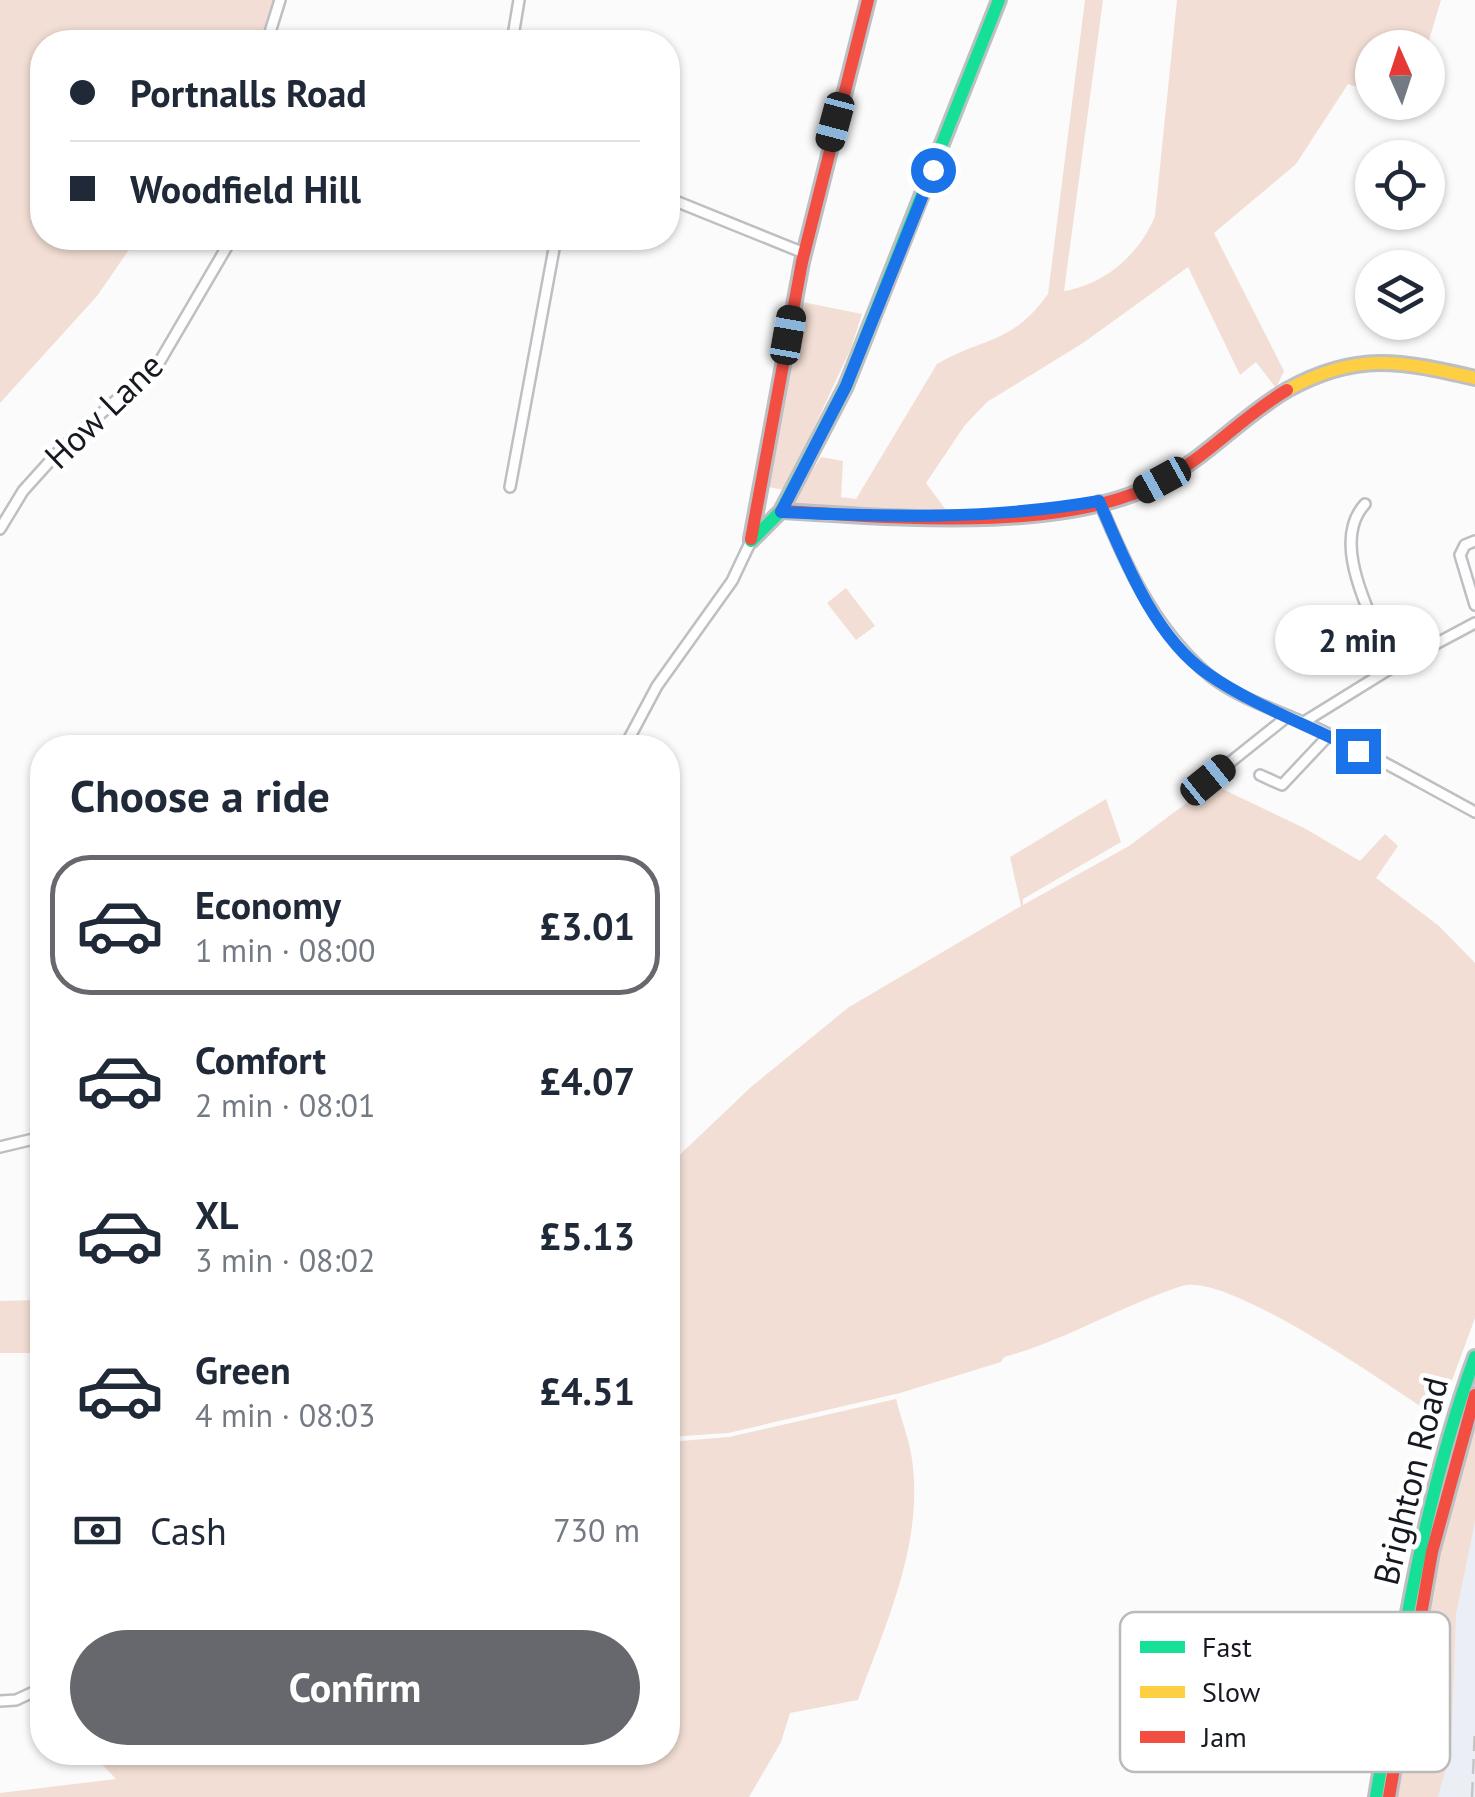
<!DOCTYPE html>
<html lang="en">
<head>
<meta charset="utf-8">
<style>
	:root { --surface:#fff; --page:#f2f2f3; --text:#1f2937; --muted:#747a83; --line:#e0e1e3; --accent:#66686d }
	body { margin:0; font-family:"PT Sans",sans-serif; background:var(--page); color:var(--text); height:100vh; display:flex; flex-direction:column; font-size:38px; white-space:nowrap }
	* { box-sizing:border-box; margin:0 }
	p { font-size:32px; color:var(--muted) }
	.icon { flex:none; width:55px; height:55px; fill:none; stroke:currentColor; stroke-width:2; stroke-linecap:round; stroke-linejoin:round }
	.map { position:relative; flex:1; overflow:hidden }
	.side { position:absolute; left:30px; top:735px; width:650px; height:1030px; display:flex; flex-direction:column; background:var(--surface); border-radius:40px; box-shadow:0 2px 8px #0004 }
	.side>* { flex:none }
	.banner { position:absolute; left:30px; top:30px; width:650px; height:220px; border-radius:40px; box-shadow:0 2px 8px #0004; display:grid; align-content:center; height:220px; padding:0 40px; background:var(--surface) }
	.needle { width:65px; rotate:357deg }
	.buttons { position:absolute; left:1355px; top:30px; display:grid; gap:20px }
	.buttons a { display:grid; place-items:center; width:90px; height:90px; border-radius:50%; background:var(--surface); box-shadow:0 2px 8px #0004; font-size:50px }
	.end { position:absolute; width:45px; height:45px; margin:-22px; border:12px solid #1a73e8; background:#fff; box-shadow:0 0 0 5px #fff }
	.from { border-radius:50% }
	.bubble { position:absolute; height:70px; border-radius:35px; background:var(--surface); box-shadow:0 2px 8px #0004; font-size:32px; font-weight:800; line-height:70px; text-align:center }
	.car { position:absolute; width:30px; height:60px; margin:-30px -15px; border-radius:12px; box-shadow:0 0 8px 2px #0007; background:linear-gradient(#222 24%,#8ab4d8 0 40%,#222 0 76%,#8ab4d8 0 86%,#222 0) }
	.banner b { display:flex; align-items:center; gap:35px; height:95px; font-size:38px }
	.banner b+b { border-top:2px solid var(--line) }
	.banner i { width:25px; height:25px; background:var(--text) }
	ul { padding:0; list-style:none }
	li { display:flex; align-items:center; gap:30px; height:140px; margin:0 20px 15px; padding:0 20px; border:5px solid transparent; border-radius:40px }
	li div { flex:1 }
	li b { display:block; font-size:38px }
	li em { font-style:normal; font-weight:800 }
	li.on { border-color:var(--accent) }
	li>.icon { width:90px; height:90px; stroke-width:1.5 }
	h2 { padding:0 40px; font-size:45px; line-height:120px }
	.pay { display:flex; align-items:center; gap:25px; height:110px; padding:0 40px; font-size:38px }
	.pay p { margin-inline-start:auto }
	.button { display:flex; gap:20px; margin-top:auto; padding:20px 40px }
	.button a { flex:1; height:115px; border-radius:60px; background:var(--accent); color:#fff; font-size:40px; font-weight:800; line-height:115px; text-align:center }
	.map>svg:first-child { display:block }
	.built { fill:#ebeef4 }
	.green { fill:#f2ded4 }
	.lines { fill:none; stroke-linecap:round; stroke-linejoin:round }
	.street-casing { stroke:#bdbfc3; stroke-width:14 }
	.fast-casing { stroke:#bdbfc3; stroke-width:18 }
	.slow-casing { stroke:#bdbfc3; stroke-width:18 }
	.jam-casing { stroke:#bdbfc3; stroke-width:18 }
	.street { stroke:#fefefe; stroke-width:9 }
	.fast { stroke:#16e098; stroke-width:12 }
	.slow { stroke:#ffcf43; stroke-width:12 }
	.jam { stroke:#f24e42; stroke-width:12 }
	.rail { stroke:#c5c5c6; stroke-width:2.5; stroke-dasharray:15 8; stroke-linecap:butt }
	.route { stroke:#1a73e8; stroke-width:12 }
	.labels { text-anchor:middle; stroke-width:9; stroke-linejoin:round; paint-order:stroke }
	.street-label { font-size:35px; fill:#161921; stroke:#fff }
	.key { fill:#fff; stroke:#b9babc; stroke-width:2.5 }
	.key-label { font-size:28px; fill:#161921 }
</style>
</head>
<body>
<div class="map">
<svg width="1475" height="1797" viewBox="0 0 1475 1797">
	<rect width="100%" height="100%" fill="#fbfbfb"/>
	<path class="built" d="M1475,1478v319h-44l18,-188z"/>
	<g class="green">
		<path d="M0,0h273l-7,42h-224v196h95l-40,58 -97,107z"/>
		<path d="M1085,0h18l-39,291c40,-6 76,-37 91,-75l22,-216h264l-14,47 -55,1v44l-24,-8 -52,80 -82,69 70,138 -8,17 -20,-26 -16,13 -52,-108 -105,76 -96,59 -22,23 -39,58 20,27 -45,2 -111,-6 31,-49 22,4 -2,36 15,2 81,-135c49,-28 74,-19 111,-70z"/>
		<path d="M802,302l60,12 -11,34 -66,142 -17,-3z"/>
		<path d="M846,588l29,38 -19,14 -29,-37z"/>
		<path d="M1212,784l94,45 54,32 25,-27 13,12 -22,32 63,48 36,37v355l-37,100c-43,-28 -210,-147 -256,-132 -57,18 -120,56 -178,71l-3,5 -101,31 -172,40 -60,4v-271l83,-79 98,-80 172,-101 -11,-49 96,-58 15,43 -98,57v6l106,-59z"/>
		<path d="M39,1300v53h-39v-52z"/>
		<path d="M896,1399c5,20 13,40 16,60 12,84 -26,164 -54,241l-68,13 -9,29 -32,55h-749v-4l116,-14 -25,-26 577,-1v-310l61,-5z"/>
		<path d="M1475,1417v104l-19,93 -5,135 -13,48h-41l41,-242z"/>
	</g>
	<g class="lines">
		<g class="street-casing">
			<g id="street">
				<path d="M267,42l13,-42"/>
				<path d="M512,42l7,-42"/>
				<path d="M668,198l136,55"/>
				<path d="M510,487l46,-249"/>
				<path d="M1099,501c26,62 53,123 104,169 27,25 68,38 102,53 58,26 114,59 170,89"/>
				<path d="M1365,504c-35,38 5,106 20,148l11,13"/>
				<path d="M0,529l23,-38 36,-40 101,-90 72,-123"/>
				<path d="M1475,541l-10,4 -5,10 15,50"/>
				<path d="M1304,722l92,-57 79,-42"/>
				<path d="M624,748l33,-62 75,-105 19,-40"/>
				<path d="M1260,775l22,10 47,-50"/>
				<path d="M1208,780l80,-64"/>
				<path d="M0,1147l42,-10"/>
				<path d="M0,1701l16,-1 26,-12"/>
			</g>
		</g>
		<g class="fast-casing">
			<g id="fast">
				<path d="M751,541l30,-30 65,-125 153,-386"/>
				<path d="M1376,1797c25,-149 47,-297 99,-440"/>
			</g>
		</g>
		<g class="slow-casing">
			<path id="slow" d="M1287,390c70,-39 114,-29 188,-12"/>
		</g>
		<g class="jam-casing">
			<g id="jam">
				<path d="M781,511c107,6 280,23 377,-28 47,-24 83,-66 129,-93"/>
				<path d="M751,539l51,-277 66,-262"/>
				<path d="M1389,1797l43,-245 43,-157"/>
			</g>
		</g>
		<use href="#street" class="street"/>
		<use href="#fast" class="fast"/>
		<use href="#slow" class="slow"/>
		<use href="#jam" class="jam"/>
		<path class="rail" d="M1472,1797l3,-69"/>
	</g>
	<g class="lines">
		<path class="route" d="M933,170l-87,216 -65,126c110,5 209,8 318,-11 25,58 55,136 109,173 46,32 101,51 150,77"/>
	</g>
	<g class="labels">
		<g class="street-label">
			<text transform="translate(104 411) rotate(-44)" y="12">How Lane</text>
			<text transform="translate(1411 1481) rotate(-76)" y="12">Brighton Road</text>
		</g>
	</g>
	<rect x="1120" y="1612" width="330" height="160" rx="15" class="key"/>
	<rect x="1140" y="1641" width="45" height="12" fill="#16e098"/>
	<rect x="1140" y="1686" width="45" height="12" fill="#ffcf43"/>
	<rect x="1140" y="1731" width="45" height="12" fill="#f24e42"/>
	<g class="key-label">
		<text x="1202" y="1657">Fast</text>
		<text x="1202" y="1702">Slow</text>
		<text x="1202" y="1747">Jam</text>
	</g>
</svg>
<div class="buttons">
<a><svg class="needle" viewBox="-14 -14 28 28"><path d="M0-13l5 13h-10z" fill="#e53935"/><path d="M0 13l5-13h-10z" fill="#747a83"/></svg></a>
<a><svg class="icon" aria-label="locate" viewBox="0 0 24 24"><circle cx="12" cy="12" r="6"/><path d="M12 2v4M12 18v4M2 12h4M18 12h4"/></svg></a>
<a><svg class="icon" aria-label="layers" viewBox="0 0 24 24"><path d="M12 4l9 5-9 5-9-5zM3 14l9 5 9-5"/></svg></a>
</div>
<i class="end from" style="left:933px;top:170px"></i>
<i class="end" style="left:1358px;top:751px"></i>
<div class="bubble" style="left:1275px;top:605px;width:165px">2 min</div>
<i class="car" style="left:835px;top:122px;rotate:195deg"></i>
<i class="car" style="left:788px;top:335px;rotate:10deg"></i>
<i class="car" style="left:1162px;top:480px;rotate:241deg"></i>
<i class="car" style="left:1208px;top:780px;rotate:51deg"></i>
<div class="banner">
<b><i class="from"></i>Portnalls Road</b>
<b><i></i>Woodfield Hill</b>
</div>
<section class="side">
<h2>Choose a ride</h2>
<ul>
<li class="on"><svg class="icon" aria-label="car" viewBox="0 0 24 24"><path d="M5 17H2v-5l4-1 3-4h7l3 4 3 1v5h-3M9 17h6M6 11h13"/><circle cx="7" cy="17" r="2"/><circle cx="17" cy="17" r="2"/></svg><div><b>Economy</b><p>1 min · 08:00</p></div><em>£3.01</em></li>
<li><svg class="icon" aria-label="car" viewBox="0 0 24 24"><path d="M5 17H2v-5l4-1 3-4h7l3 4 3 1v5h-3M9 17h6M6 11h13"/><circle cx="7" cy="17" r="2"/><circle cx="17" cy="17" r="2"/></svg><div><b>Comfort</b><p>2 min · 08:01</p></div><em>£4.07</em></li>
<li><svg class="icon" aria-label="car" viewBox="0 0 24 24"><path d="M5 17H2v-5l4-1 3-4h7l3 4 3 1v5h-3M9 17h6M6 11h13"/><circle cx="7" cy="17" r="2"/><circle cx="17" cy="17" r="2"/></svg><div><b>XL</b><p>3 min · 08:02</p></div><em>£5.13</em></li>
<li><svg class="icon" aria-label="car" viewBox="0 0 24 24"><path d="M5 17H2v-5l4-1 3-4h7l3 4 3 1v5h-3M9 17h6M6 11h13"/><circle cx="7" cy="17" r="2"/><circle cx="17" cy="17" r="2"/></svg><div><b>Green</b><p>4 min · 08:03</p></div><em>£4.51</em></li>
</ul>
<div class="pay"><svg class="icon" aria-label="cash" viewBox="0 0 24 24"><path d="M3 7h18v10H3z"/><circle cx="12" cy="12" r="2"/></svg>Cash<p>730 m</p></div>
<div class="button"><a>Confirm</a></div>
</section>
</div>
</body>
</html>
